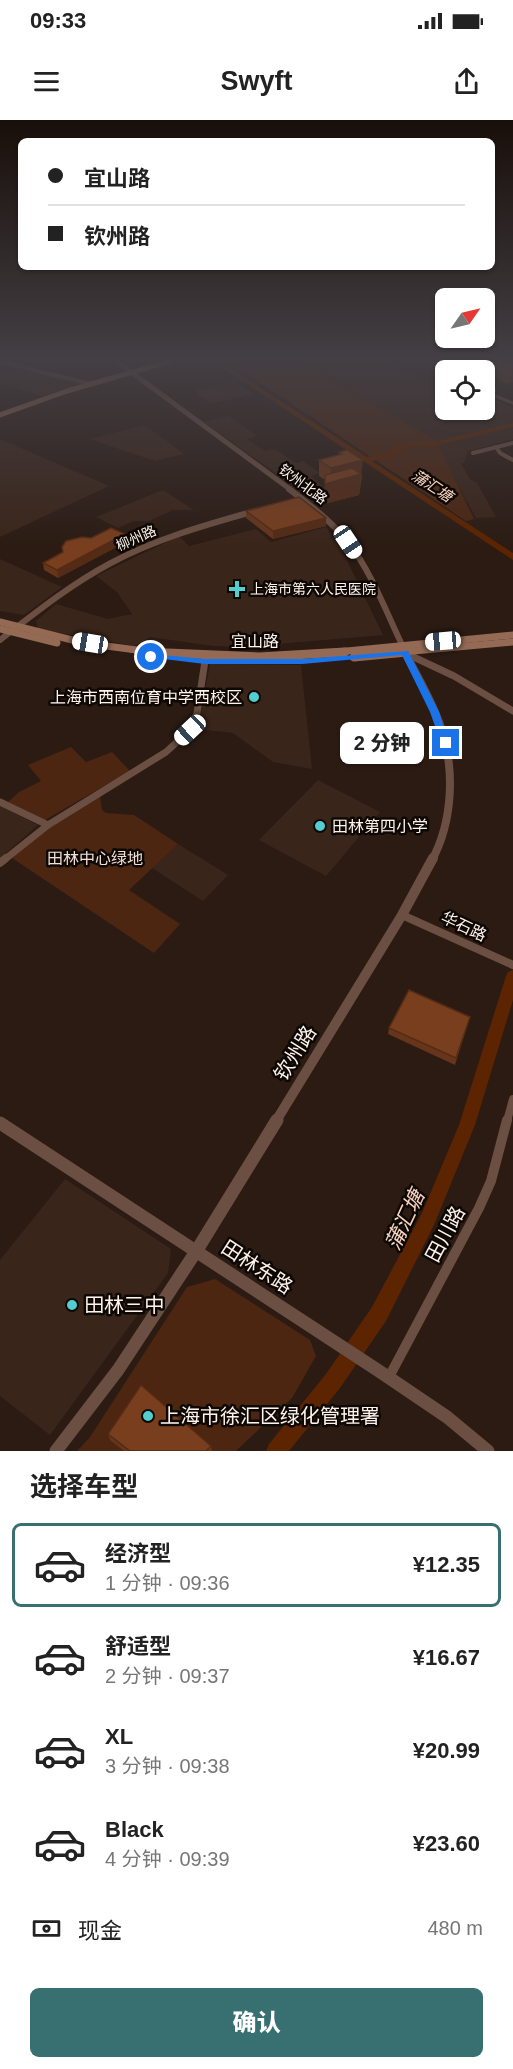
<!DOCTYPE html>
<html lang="zh">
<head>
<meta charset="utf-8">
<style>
	:root { --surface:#fff; --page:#f2f2f2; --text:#222; --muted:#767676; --line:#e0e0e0; --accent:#386f70 }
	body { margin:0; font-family:Arial,"Noto Sans SC",sans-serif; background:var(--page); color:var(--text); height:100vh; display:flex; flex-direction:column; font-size:22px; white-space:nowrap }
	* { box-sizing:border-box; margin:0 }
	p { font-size:20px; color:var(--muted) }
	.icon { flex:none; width:33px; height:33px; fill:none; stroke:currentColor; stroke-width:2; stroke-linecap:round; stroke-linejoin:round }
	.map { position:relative; height:1331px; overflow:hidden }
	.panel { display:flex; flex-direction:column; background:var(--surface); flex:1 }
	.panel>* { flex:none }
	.top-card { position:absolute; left:18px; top:18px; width:477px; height:132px; border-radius:9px; box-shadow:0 2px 4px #0004; display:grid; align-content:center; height:132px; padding:0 30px; background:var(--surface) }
	.needle { width:39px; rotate:56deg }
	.controls { position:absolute; left:435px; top:168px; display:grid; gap:12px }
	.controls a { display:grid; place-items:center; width:60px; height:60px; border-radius:9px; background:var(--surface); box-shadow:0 2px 4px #0004; font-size:30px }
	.end { position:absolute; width:27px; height:27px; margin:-14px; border:8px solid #1a73e8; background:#fff; box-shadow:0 0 0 3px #fff }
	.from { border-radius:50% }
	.bubble { position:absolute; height:42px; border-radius:9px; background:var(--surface); box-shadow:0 2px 4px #0004; font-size:20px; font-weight:800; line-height:42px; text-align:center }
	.car { position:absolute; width:18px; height:36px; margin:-18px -9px; border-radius:8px; box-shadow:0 0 4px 2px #0007; background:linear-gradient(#fff 24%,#345 0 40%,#fff 0 76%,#345 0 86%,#fff 0) }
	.top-card b { display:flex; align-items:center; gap:21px; height:57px; font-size:22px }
	.top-card b+b { border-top:2px solid var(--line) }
	.top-card i { width:15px; height:15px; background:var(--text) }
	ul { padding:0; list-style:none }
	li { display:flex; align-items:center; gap:18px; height:84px; margin:0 12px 9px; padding:0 18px; border:3px solid transparent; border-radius:9px }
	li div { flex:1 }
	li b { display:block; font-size:22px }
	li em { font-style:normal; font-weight:800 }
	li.on { border-color:var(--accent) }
	li>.icon { width:54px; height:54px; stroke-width:1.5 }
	h2 { padding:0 30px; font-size:27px; line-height:72px }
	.pay { display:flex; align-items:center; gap:15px; height:66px; padding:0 30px; font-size:22px }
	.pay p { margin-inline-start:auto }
	.primary-button { display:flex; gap:12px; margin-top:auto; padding:12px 30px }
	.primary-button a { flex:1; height:69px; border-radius:9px; background:var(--accent); color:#fff; font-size:24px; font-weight:800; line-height:69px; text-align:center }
	.status { display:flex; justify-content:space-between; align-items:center; height:42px; padding:0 30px; background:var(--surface); direction:ltr }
	.status svg { height:16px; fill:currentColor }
	header { display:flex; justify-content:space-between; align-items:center; height:78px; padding:0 30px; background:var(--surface); font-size:27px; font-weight:800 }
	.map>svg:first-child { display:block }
	.built { fill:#3a251a }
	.green { fill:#4c2611 }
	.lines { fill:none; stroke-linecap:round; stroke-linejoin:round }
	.stream { stroke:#5c2400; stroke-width:1.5 }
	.river { fill:#5c2400; fill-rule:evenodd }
	.pedestrian { stroke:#6a4f42; stroke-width:3 }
	.minor-far3 { stroke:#6a4f42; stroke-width:4 }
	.minor-far2 { stroke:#6a4f42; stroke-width:7 }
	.minor-far1 { stroke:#6a4f42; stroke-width:8 }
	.minor { stroke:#6a4f42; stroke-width:10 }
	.tertiary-far4 { stroke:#6a4f42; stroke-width:5 }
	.tertiary-far3 { stroke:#6a4f42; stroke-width:6 }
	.tertiary-far2 { stroke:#6a4f42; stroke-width:8 }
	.tertiary-far1 { stroke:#6a4f42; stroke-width:10 }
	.tertiary { stroke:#6a4f42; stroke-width:13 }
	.secondary-far2 { stroke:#946a55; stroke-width:5 }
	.secondary-far1 { stroke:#946a55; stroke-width:7 }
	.secondary { stroke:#946a55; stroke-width:9 }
	.wall { fill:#67351a }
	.shaded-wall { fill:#542b15 }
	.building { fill:#783e1e; stroke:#542b15; stroke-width:1.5 }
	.route { fill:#1a73e8 }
	.poi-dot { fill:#52cdd0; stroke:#0e0805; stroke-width:2 }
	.labels { text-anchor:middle; stroke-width:5; stroke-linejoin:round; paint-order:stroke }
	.far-street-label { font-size:14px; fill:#fdf2ec; stroke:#0e0805 }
	.far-poi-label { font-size:14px; fill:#fdf2ec; stroke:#0e0805; text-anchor:start }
	.far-water-label { font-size:15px; font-style:italic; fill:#f9d4c2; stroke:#0e0805 }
	.street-label { font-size:16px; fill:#fdf2ec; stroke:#0e0805 }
	.poi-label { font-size:16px; fill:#fdf2ec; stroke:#0e0805; text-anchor:end }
	.park-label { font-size:16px; fill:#f2dfd6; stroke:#0e0805 }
	.near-street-label { font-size:20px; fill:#fdf2ec; stroke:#0e0805 }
	.near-poi-label { font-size:20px; fill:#fdf2ec; stroke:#0e0805; text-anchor:start }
	.near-water-label { font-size:21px; font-style:italic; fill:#f9d4c2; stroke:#0e0805 }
</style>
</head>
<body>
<div class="status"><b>09:33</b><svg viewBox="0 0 49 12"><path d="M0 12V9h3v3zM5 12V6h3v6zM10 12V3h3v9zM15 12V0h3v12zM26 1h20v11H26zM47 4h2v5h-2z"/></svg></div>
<header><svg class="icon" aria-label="menu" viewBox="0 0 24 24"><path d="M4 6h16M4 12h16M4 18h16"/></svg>Swyft<svg class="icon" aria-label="share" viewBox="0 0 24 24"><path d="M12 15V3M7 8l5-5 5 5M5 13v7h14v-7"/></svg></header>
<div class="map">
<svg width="513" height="1331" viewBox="0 0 513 1331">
	<rect width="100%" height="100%" fill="#2b1b13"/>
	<g class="built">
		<path d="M301,241h90l54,29 1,20h38l1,-15 28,13v31l-45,12 -4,12h-3l9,16 7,4 19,34 -20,1 -43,-78z"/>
		<path d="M18,248l65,15 -40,13 -43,-13v-8z"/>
		<path d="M236,262l18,12 -43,9 -13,-8 -1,-5z"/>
		<path d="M229,296l28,20 -10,3 18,12 10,-2 21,14 7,-2 17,12 -9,3 15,13 -14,3 -11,-1 -97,-69z"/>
		<path d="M145,305l39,29 -29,7 -66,-22z"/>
		<path d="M0,319l109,47 -109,51z"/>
		<path d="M163,370l31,20h-21l-24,11h-15l-16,7 -22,-11z"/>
		<path d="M326,407l15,21 42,87 -140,12 -30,-1 -63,-9 -16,9 -96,-17 -2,-8 20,-17 52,15 24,-5 -15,-22 -21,-16 83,-40 10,10 67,-17 15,13z"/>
		<path d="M0,439l62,28 -38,28 -24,-4z"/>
		<path d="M210,544l91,1 11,104 -39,-7 -40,-29 -35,-4z"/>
		<path d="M318,660l62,32 -54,64 -67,-36z"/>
		<path d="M0,686l38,19 -38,33z"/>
		<path d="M178,724l50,31 -25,26 -51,-33z"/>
		<path d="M65,1059l106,70 -3,24 -118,162 -50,-39v-136z"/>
	</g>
	<g class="green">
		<path d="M228,241h70l138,79 38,79 -8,2z"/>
		<path d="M71,627l15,15 26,-10 18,19 -85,49 -37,-18 11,-10 22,-11 -13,-16z"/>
		<path d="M100,676l2,14 4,3 28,2 44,29 -49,46 51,34 -26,29 -142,-95 31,-27z"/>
		<path d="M215,1159l95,61 6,16 -24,42 -56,53h-159l13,-14 97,-150z"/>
	</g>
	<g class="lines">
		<path class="stream" d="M218,243l12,-2"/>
		<g class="river">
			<path d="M212,241h7l148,96 22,-5 8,-7 13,-3h23l80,-19v4l-80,19h-23l-7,3 -8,7 -23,5 141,92v7z"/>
			<path d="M513,850v30l-38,125 -41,100 -48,96 -46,67 -51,63h-23l3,-7 57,-70 46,-67 50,-94 37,-88 47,-149 2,-4z"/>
		</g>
		<g class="pedestrian">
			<path d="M454,247l8,3"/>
			<path d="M484,262l11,8 -2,5 20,8"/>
		</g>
		<g class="minor-far3">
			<path d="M0,242l92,22"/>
			<path d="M496,327l4,6 13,7"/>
			<path d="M473,333l40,-10"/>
		</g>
		<g class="minor-far2">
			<path d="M405,533l49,23 59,35"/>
			<path d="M0,682l48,23"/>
			<path d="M4,740l44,-35 118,-73 24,-22 7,-17 8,-52"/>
		</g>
		<g class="minor-far1">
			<path d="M0,743l6,-5"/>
			<path d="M402,795l111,50"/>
			<path d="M507,1001l6,-22"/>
		</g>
		<path class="minor" d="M389,1257l90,-169 12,-27 16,-61"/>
		<path class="tertiary-far4" d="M116,241l175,129"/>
		<g class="tertiary-far3">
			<path d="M289,369c21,16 42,32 59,53 25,32 40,75 58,111"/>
			<path d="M0,520c35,-27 70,-55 109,-76 46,-25 96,-39 146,-53"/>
		</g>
		<path class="tertiary-far2" d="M405,532c12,25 28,50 36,76 14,41 12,93 -9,132"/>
		<path class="tertiary-far1" d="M276,1001l126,-206 31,-57"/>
		<g class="tertiary">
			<path d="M0,1003l379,248 68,46 41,34"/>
			<path d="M56,1331l62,-81 79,-120 80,-130"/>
		</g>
		<path class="secondary-far2" d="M0,295l67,-24 104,-30"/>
		<g class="secondary-far1">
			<path d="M0,502l84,21 75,10"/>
			<path d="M0,509l57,14"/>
			<path d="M326,533l187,-18"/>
			<path d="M391,533l122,-11"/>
		</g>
		<g class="secondary">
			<path d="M144,532l115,5 86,-5"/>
			<path d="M354,537l53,-5"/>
		</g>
	</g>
	<g class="wall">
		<path d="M513,241l-5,23 -24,-13v-1h-3l1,-7z"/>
		<path d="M347,330l15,26 -3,19 -35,9 1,-24 -6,-4v-16l20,-5v-3z"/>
		<path d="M246,391l80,7v8l-53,13 -27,-21z"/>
		<path d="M126,422l-68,36 -14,-8 -1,-7z"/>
		<path d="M470,897l-15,48 -67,-31 1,-6z"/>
		<path d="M108,1314l103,12 1,5h-88l-14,-11z"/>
	</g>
	<g class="shaded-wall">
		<path d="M513,256v6l-5,2 1,-7z"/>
		<path d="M363,340l-4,35 -35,9 1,-20 5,-2 1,-14z"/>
		<path d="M326,398v8l-53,13v-8z"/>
		<path d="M125,414l1,8 -68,36 -1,-8z"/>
	</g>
	<g class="building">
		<path d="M490,241h23v15l-4,1 -27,-14z"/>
		<path d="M347,330l16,10 -32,8 -12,-8 23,-6 -3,-2z"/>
		<path d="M352,348l9,6 -36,10v-9z"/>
		<path d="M299,377l27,21 -53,13 -27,-20z"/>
		<path d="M111,408l14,6 -68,36 -14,-7 20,-11 -1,-5 4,-6 16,-4 9,1z"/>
		<path d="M409,870l61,27 -14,41 -67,-30z"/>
		<path d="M141,1265l70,61 -5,5h-76l-22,-17z"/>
	</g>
	<linearGradient id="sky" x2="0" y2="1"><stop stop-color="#180f0a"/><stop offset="0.56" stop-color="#443f44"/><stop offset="1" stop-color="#443f44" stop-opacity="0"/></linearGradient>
	<rect width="513" height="427" fill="url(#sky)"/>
	<path class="route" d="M408,531l31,61 10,33 -8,-2 -11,-31 -28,-57 -100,9h-97l-58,-7 4,-3 54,5h97z"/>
	<g class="poi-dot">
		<path d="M234 460h6v6h6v6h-6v6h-6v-6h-6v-6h6z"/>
		<circle cx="254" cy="577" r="6"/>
		<circle cx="320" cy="706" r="6"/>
		<circle cx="72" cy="1185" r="6"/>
		<circle cx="148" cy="1296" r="6"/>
	</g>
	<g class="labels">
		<g class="far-street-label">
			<text transform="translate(303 364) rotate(37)" y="5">钦州北路</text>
			<text transform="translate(136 418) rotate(-24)" y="5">柳州路</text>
		</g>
		<g class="far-poi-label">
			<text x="250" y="474">上海市第六人民医院</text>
		</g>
		<g class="far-water-label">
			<text transform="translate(432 366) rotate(33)" y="5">蒲汇塘</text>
		</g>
		<g class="street-label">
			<text x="255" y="527">宜山路</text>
			<text transform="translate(464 806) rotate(25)" y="6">华石路</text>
		</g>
		<g class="poi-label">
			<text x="242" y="583">上海市西南位育中学西校区</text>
			<text x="332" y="712" text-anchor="start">田林第四小学</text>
		</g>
		<g class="park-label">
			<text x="95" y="744">田林中心绿地</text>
		</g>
		<g class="near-street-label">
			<text transform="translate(295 933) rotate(-58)" y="7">钦州路</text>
			<text transform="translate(445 1114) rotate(-62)" y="7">田川路</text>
			<text transform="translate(257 1147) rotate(33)" y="7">田林东路</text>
		</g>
		<g class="near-poi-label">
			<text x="84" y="1192">田林三中</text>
			<text x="160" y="1303">上海市徐汇区绿化管理署</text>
		</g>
		<g class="near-water-label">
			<text transform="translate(405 1100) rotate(-65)" y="7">蒲汇塘</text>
		</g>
	</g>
</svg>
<div class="controls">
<a><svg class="needle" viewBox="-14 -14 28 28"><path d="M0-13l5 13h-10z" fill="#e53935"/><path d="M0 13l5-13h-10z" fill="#767676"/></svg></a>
<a><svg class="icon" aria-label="locate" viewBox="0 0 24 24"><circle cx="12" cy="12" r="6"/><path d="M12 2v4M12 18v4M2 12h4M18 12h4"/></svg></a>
</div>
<i class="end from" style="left:151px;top:537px"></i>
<i class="end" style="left:446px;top:623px"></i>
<div class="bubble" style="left:340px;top:602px;width:84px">2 分钟</div>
<i class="car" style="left:348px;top:422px;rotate:146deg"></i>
<i class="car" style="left:443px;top:521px;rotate:265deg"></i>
<i class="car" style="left:90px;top:523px;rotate:279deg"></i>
<i class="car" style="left:190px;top:610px;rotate:227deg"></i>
<div class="top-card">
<b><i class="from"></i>宜山路</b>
<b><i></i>钦州路</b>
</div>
</div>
<section class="panel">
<h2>选择车型</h2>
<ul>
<li class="on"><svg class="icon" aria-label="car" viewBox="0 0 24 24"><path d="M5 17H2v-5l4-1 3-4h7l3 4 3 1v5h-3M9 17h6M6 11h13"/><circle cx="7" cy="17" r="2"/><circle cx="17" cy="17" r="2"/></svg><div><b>经济型</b><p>1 分钟 · 09:36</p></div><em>¥12.35</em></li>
<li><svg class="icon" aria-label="car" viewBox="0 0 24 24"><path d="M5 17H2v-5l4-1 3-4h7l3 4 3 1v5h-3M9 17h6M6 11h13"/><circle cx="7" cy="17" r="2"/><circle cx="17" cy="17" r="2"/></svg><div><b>舒适型</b><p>2 分钟 · 09:37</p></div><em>¥16.67</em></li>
<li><svg class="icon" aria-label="car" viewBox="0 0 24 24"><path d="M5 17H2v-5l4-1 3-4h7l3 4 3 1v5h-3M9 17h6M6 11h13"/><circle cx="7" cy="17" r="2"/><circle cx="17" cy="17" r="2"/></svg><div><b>XL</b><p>3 分钟 · 09:38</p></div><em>¥20.99</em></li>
<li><svg class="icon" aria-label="car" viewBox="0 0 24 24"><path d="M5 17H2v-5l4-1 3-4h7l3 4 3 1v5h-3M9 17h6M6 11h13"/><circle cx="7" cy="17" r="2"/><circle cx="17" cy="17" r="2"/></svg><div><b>Black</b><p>4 分钟 · 09:39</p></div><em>¥23.60</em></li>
</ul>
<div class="pay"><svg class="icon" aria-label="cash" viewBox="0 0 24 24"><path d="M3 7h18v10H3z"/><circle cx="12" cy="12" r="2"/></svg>现金<p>480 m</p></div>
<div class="primary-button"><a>确认</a></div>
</section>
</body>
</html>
